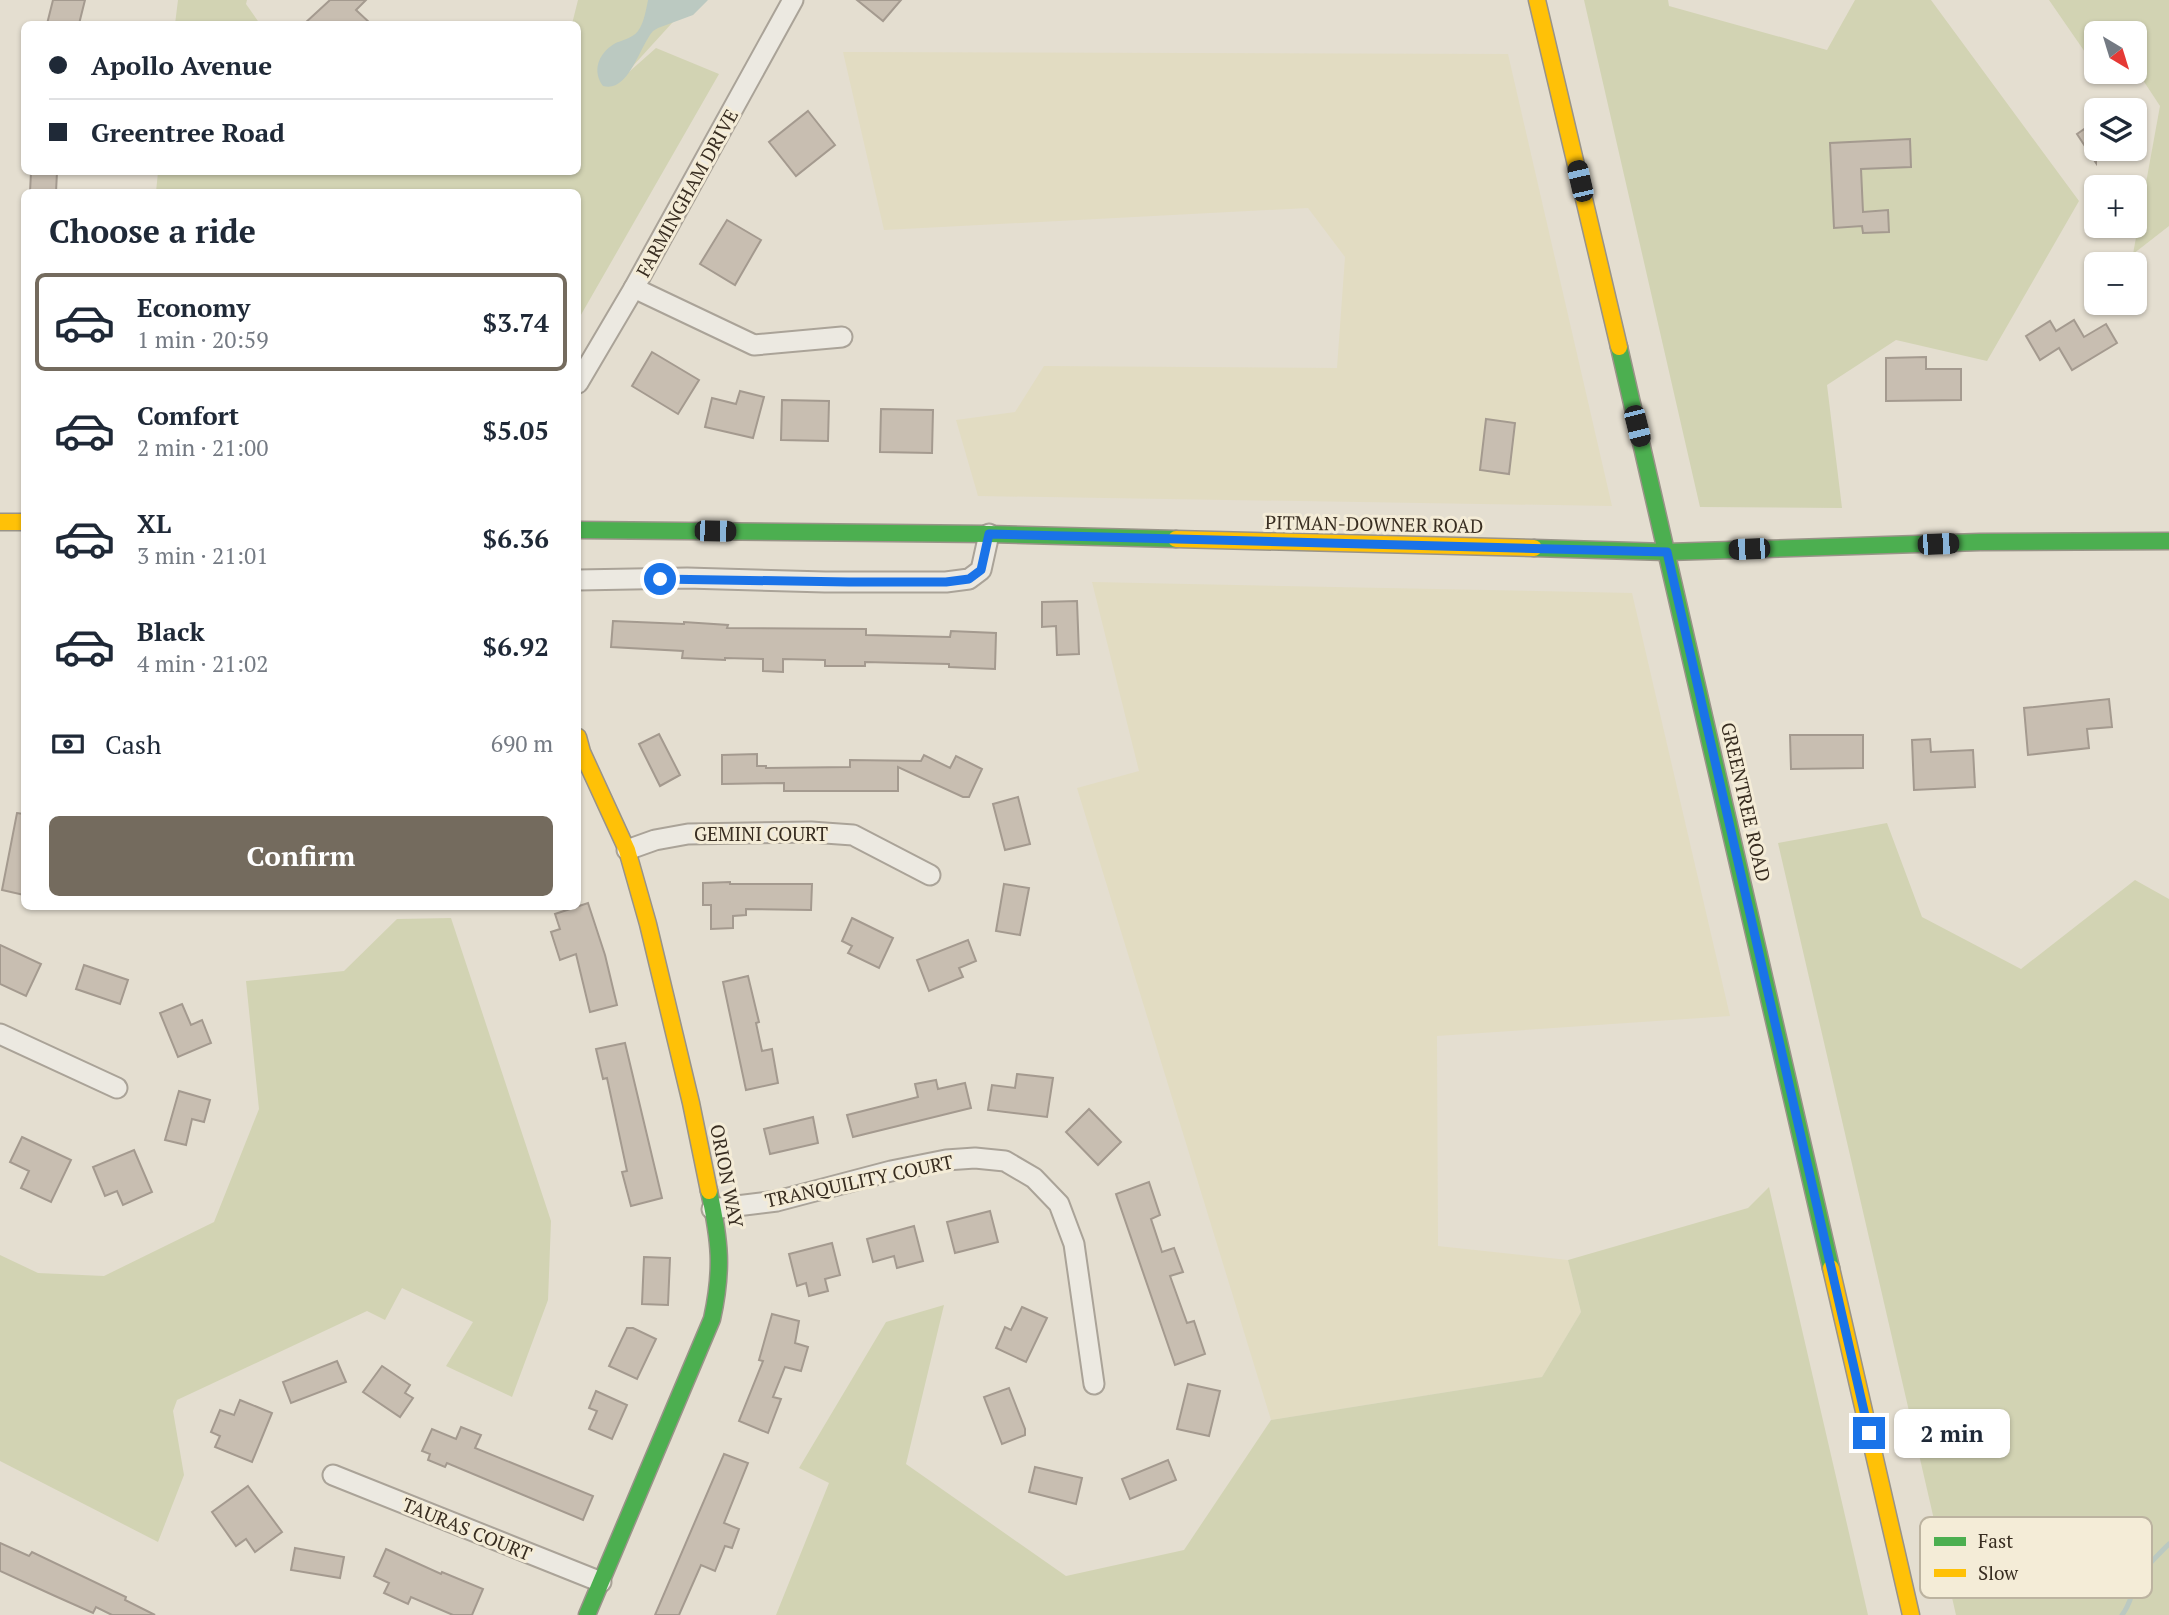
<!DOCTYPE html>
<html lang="en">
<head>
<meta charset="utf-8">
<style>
	:root { --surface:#fff; --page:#f2f2f3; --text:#1f2937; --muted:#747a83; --line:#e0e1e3; --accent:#746b5e }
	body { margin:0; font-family:"PT Serif",serif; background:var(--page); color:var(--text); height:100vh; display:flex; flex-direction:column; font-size:26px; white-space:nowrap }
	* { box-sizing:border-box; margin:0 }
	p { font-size:23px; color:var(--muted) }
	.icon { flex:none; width:38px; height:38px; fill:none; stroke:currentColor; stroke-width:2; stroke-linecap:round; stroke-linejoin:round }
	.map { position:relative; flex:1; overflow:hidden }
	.details { position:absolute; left:21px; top:189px; width:560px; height:721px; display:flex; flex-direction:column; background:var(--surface); border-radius:10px; box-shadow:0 2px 5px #0004 }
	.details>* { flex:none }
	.banner { position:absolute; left:21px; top:21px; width:560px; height:154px; border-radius:10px; box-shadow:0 2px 5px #0004; display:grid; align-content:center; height:154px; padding:0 28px; background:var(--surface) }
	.needle { width:46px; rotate:142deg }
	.tools { position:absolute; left:2084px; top:21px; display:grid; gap:14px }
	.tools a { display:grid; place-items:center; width:63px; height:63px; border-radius:10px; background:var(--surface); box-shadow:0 2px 5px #0004; font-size:35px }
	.end { position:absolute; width:32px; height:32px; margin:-16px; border:9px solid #1a73e8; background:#fff; box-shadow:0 0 0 4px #fff }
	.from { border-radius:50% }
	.bubble { position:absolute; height:49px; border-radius:10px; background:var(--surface); box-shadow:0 2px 5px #0004; font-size:23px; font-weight:600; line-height:49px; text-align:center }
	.car { position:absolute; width:21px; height:42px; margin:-21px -10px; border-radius:9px; box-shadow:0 0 5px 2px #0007; background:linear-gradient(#222 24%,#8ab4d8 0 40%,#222 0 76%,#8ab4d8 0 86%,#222 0) }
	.banner b { display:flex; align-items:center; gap:24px; height:66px; font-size:26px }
	.banner b+b { border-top:2px solid var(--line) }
	.banner i { width:18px; height:18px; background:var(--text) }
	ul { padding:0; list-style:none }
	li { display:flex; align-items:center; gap:21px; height:98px; margin:0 14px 10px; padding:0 14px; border:4px solid transparent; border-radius:10px }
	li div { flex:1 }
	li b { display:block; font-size:26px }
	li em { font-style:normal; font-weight:600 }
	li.current { border-color:var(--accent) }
	li>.icon { width:63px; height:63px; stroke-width:1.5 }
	h2 { padding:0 28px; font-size:32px; line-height:84px }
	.pay { display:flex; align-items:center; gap:18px; height:77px; padding:0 28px; font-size:26px }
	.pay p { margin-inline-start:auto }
	.cta { display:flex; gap:14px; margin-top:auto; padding:14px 28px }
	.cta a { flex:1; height:80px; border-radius:10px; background:var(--accent); color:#fff; font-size:28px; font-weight:600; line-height:80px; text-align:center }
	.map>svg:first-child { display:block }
	.farmland { fill:#e2dcc2 }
	.green { fill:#d2d3b3 }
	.water { fill:#bbc9c1 }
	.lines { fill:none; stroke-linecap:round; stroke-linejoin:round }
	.stream { stroke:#bbc9c1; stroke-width:5 }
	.building { fill:#c8beb1; stroke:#a49a8f; stroke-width:2 }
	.street-casing { stroke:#aaa398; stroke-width:23 }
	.fast-casing { stroke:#999388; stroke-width:19 }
	.slow-casing { stroke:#999388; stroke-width:19 }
	.street { stroke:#ece9e1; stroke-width:19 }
	.fast { stroke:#4caf50; stroke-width:16 }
	.slow { stroke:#ffc107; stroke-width:16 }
	.route { stroke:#1a73e8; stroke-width:9 }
	.labels { text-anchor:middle; stroke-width:6; stroke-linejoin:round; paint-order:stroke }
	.street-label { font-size:19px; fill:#382d21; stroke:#f4ecd7 }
	.key { fill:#f4ecd7; stroke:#bcb3a0; stroke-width:2 }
	.key-label { font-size:19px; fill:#382d21 }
</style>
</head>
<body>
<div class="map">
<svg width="2169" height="1615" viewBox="0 0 2169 1615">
	<rect width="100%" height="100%" fill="#e4ded0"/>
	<g class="farmland">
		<path d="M843,52l665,2 104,452 -634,-10 -22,-76 59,-8 29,-46 293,2 8,-111 -37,-49 -424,22z"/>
		<path d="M1092,582l540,11 98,423 -293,20 1,210 130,14 13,52 -39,65 -271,43 -194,-632 62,-17z"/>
	</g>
	<g class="green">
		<path d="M178,0h69l-1,4 14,20h-85z"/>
		<path d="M578,0h115l-72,79 35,-31 63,26 -141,246v-128h-422l2,-20h420v-148h-6z"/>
		<path d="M1584,0h84l1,6 158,44 28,-50h76l148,201 -92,160 -91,-21 -69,45 15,123 -142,-1z"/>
		<path d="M2049,0h120v226l-36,28 27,-148 -25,-38v-35h-39v35z"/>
		<path d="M1887,823l35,94 99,52 114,-89 34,19v716h-213l-178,-772z"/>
		<path d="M451,918l100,303 -3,79 -36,97 -66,-31 27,-44 -71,-34 -17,32 -18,-9 -190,89 -4,11 11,64 -26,67 -158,-81v-206l38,18 66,3 110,-54 45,-113 -13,-128 98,-10 53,-52z"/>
		<path d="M1769,1187l99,428h-1092l53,-132 -30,-15 87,-146 58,-17 -38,159 160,112 118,-26 87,-130 271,-43 39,-65 -13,-52 180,-52z"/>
	</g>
	<path class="water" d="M648,0h60l-15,15 -35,13 -5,3c-14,16 -24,62 -50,55 -11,-15 -5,-32 11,-42 7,-4 18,-5 24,-13 6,-8 8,-21 10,-31z"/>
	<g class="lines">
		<path class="stream" d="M2122,1615c8,-10 9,-20 14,-31 8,-16 21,-28 33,-40"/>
	</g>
	<g class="building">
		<path d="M53,0h32l-6,24h-32z"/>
		<path d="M330,0h36l-10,10 15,14h-67z"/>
		<path d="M857,0h44l-18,21z"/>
		<path d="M808,111l27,34 -39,31 -27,-34z"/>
		<path d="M2096,121v42l-19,-29z"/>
		<path d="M1910,139l1,28 -50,2 2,43 25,-2 1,22 -26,1 -1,-7 -28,2 -4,-85z"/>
		<path d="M31,172h26l-1,20h-26z"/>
		<path d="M727,220l34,20 -26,45 -35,-21z"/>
		<path d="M2074,320l10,17 22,-13 11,19 -45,27 -13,-22 -19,12 -14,-24 24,-15 6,10z"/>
		<path d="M652,352l47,28 -21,34 -46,-28z"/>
		<path d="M1926,357v12h35v31l-75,1v-43z"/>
		<path d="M740,391l24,6 -11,41 -48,-11 7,-29 24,6z"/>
		<path d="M782,400l47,1 -1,40 -47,-1z"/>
		<path d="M881,409l52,1 -1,43 -52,-1z"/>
		<path d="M1486,419l29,4 -6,51 -29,-4z"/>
		<path d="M1077,601l2,53 -22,1 -1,-29 -14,1v-25z"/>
		<path d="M613,621l71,3v-2l44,3 -1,3 139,1v6l84,2 1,-6 45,2 -1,36 -46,-2v-3l-84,-2v4h-40v-6l-42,-1v13l-20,-1v-12l-38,-1v2l-43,-2 1,-7 -72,-4z"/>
		<path d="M2109,699l3,28 -25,2 2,19 -61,7 -4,-47z"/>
		<path d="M659,734l21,41 -20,11 -21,-42z"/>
		<path d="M1790,735h73v33l-72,1z"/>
		<path d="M1930,739l1,13 42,-2 2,37 -61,3 -2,-50z"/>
		<path d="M757,754v12h9v2l84,-1v-7l71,1 3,-6 26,13 6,-12 26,13 -13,28h-6l-65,-30v24h-114v-8l-62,1v-29z"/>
		<path d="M1018,797l12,47 -25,6 -12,-46z"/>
		<path d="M17,813l7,1v81l-22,-5z"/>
		<path d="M730,882v2h82l-1,26 -65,-1v6l-13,1v12l-22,1v-24h-8v-22z"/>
		<path d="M1004,884l25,4 -9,47 -24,-4z"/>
		<path d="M588,903l17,52 12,50 -27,7 -14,-58 -16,6 -9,-28 9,-3 -5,-15z"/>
		<path d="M852,918l41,20 -14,30 -31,-15 4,-7 -10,-5z"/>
		<path d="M968,940l8,21 -17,7 4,9 -34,14 -12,-31z"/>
		<path d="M0,945l41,19 -15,32 -26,-12z"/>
		<path d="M84,965l44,15 -8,24 -44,-15z"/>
		<path d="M748,976l11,46 -3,1 6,28 10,-2 6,34 -32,7 -23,-108z"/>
		<path d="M182,1004l9,21 11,-5 9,23 -33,14 -18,-44z"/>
		<path d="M625,1043l37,155 -31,8 -9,-34 5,-1 -20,-93 -4,1 -7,-30z"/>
		<path d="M1017,1074l36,4 -6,39 -59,-7 4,-25 23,3z"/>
		<path d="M936,1080l2,9 27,-6 6,25 -118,29 -6,-22 71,-18 -3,-13z"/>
		<path d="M179,1091l31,9 -6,22 -12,-3 -6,26 -21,-5z"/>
		<path d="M1089,1109l32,33 -23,23 -32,-33z"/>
		<path d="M813,1117l5,26 -48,11 -6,-25z"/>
		<path d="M22,1137l49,23 -20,42 -30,-14 8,-17 -19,-9z"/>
		<path d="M134,1150l18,42 -29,13 -6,-14 -12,5 -12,-29z"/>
		<path d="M1149,1182l11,33 -9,4 11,33 12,-4 9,24 -13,4 17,47 7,-2 11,33 -30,11 -59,-171z"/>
		<path d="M990,1211l8,31 -43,11 -8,-31z"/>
		<path d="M914,1226l9,35 -26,7 -3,-12 -21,6 -6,-23z"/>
		<path d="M832,1243l8,32 -15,4 3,12 -19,5 -3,-13 -9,3 -8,-32z"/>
		<path d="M644,1257l26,1 -2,47 -26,-1z"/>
		<path d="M1022,1307l25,11 -21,44 -30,-14 9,-21 6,3z"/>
		<path d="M772,1314l27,7 -4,22 13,4 -7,24 -16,-4 -12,30 8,2 -13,34 -29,-12 24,-60 -4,-1z"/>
		<path d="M627,1328h6l23,11 -19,40 -28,-13z"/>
		<path d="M337,1361l9,21 -55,21 -8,-21z"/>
		<path d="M382,1366l28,19 -5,8 8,5 -13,19 -37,-25z"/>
		<path d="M1188,1384l32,7 -11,45 -32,-7z"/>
		<path d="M1009,1388l16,41v6l-23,9 -18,-47z"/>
		<path d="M596,1391l31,14 -15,34 -23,-10 8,-18 -8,-3z"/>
		<path d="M240,1400l32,13 -20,49 -37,-15 5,-11 -9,-4 9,-22 14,5z"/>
		<path d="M461,1427l20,8 -6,13 118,48 -10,24 -136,-57 -2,4 -17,-7 2,-6 -8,-3 10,-22 24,10z"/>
		<path d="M724,1454l24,9 -24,60 15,6 -7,19 -7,-2 -10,25 -14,-6 -22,50h-24z"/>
		<path d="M1168,1460l8,20 -46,19 -8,-20z"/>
		<path d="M1035,1467l47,11 -6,26 -47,-12z"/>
		<path d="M248,1486l34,46 -27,20 -9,-13 -10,7 -24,-34z"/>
		<path d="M0,1543l29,13 3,-4 94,45 -1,3 30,15h-43l-16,-8 -3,6 -38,-17 -55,-25z"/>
		<path d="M295,1548l49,9 -4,21 -49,-8z"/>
		<path d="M386,1549l55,25 1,-2 41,17 -11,26h-19l-42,-18 -3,7 -24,-11 5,-10 -15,-7z"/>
	</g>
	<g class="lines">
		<g class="street-casing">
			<g id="street">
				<path d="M634,288l120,57 88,-8"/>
				<path d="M578,383l56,-95 159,-288"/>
				<path d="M578,580l109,-2 138,4h121l23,-3 12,-9 8,-36"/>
				<path d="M627,850l28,-10 33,-6 123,-2 42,3 77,40"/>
				<path d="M0,1034l117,54"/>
				<path d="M712,1209l65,-8 114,-30 55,-11 29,-2 30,3 29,17 25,26 15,40 20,140"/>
				<path d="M333,1475l268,107"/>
			</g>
		</g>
		<g class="fast-casing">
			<g id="fast">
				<path d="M1619,347l212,921"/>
				<path d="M578,530l411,4 187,5"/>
				<path d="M1534,548l133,4 313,-10 189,-1"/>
				<path d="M587,1615l125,-296c11,-50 8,-78 -3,-128"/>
			</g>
		</g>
		<g class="slow-casing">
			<g id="slow">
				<path d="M1537,0l82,347"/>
				<path d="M0,522h24"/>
				<path d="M1176,539l358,9"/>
				<path d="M578,737l4,15 45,98 21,74 43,179 18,88"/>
				<path d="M1831,1268l80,347"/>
			</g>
		</g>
		<use href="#street" class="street"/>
		<use href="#fast" class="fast"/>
		<use href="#slow" class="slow"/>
	</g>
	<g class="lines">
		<path class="route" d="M660,579l189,3h97l23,-3 12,-9 8,-36 678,18 202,881"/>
	</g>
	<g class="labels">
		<g class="street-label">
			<text transform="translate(687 193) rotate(-61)" y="7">FARMINGHAM DRIVE</text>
			<text transform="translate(1374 524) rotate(1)" y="7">PITMAN-DOWNER ROAD</text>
			<text transform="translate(1746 802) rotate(77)" y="7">GREENTREE ROAD</text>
			<text x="761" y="841">GEMINI COURT</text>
			<text transform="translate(727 1176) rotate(79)" y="7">ORION WAY</text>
			<text transform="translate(859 1181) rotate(-12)" y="7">TRANQUILITY COURT</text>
			<text transform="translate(467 1529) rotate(22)" y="7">TAURAS COURT</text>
		</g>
	</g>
	<rect x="1920" y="1517" width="232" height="81" rx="10" class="key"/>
	<rect x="1934" y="1537" width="32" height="9" fill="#4caf50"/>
	<rect x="1934" y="1569" width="32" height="8" fill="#ffc107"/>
	<g class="key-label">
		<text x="1978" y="1548">Fast</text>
		<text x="1978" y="1580">Slow</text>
	</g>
</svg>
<div class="tools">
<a><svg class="needle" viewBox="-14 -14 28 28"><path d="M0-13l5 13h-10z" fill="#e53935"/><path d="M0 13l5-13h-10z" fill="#747a83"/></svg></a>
<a><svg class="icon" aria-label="layers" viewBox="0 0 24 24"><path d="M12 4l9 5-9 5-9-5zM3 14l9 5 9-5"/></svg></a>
<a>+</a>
<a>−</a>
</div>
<i class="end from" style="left:660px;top:579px"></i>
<i class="end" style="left:1869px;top:1433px"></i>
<div class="bubble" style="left:1894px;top:1409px;width:116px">2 min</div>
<i class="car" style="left:1580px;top:181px;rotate:347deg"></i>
<i class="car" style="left:1637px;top:426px;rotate:166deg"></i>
<i class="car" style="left:715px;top:531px;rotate:91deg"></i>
<i class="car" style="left:1938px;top:544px;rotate:88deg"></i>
<i class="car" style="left:1749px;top:549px;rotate:268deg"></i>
<div class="banner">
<b><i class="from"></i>Apollo Avenue</b>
<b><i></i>Greentree Road</b>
</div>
<section class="details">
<h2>Choose a ride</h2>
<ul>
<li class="current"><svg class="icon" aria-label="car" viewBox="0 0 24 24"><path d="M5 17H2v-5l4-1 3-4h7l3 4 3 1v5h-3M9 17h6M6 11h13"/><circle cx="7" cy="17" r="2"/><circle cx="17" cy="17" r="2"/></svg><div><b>Economy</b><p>1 min · 20:59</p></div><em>$3.74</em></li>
<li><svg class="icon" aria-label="car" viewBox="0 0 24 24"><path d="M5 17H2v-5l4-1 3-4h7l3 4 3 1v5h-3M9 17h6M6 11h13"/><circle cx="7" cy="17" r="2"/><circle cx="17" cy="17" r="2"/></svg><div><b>Comfort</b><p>2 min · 21:00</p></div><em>$5.05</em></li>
<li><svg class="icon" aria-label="car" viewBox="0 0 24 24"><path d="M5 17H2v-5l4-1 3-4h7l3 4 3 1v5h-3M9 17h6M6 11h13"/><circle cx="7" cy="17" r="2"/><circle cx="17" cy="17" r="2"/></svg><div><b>XL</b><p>3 min · 21:01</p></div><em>$6.36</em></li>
<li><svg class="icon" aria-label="car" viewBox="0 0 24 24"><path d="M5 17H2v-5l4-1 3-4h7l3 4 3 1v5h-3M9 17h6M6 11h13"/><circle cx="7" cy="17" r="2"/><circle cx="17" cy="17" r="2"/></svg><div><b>Black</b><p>4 min · 21:02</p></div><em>$6.92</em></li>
</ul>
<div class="pay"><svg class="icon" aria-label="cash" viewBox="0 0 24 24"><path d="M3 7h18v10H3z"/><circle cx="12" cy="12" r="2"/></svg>Cash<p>690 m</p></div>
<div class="cta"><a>Confirm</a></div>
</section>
</div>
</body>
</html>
